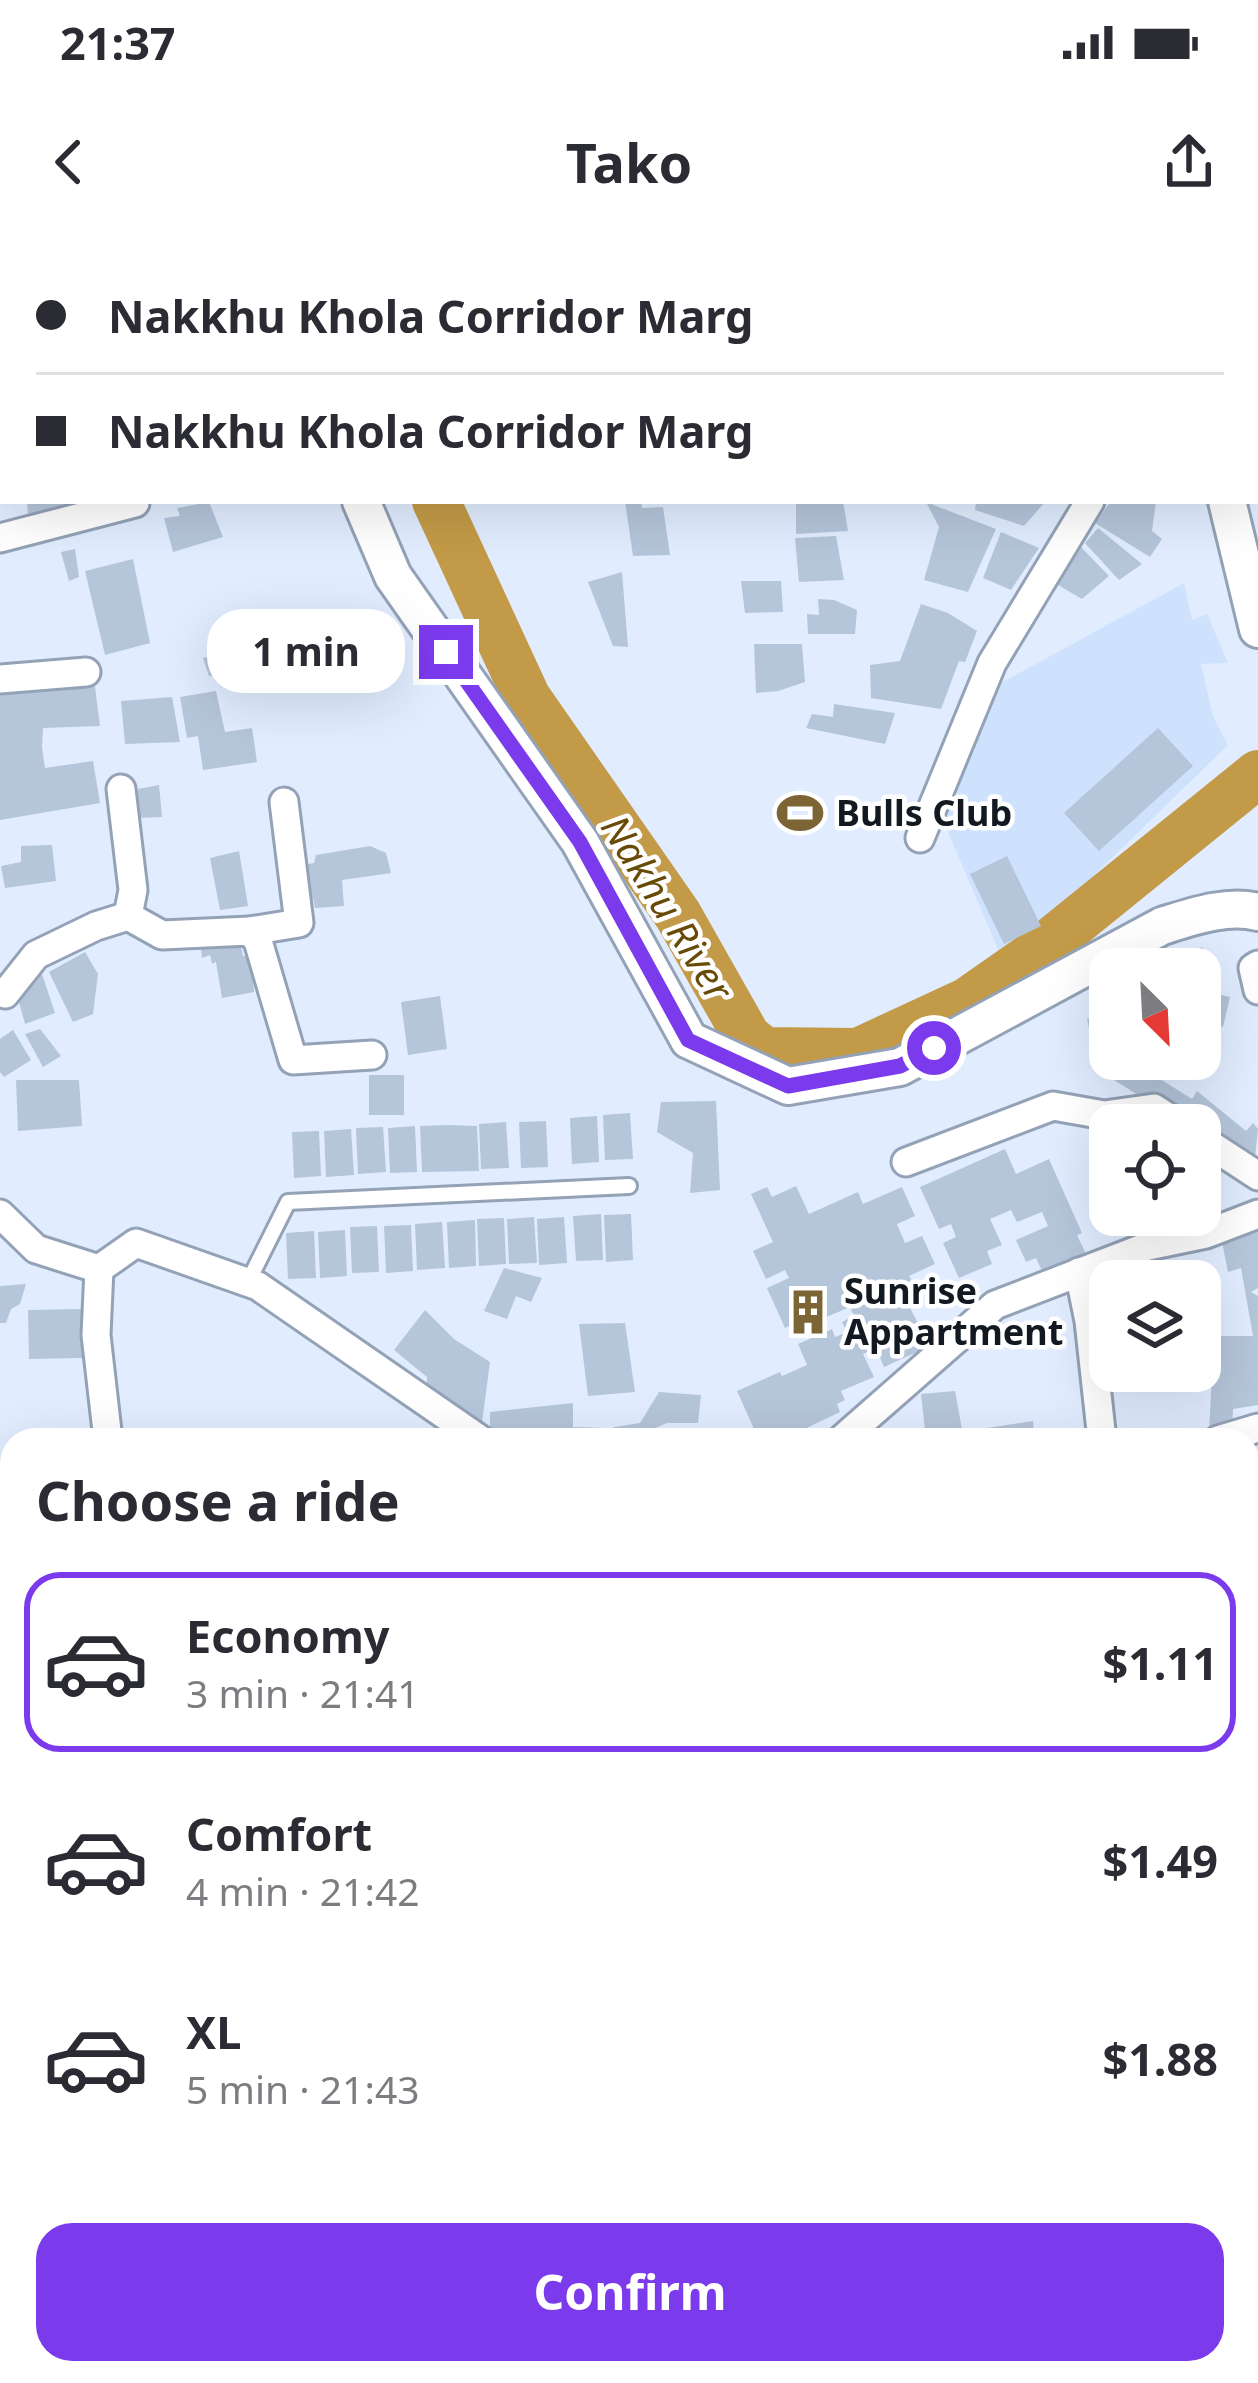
<!DOCTYPE html>
<html lang="en">
<head>
<meta charset="utf-8">
<style>
	:root { --surface:#fff; --page:#f2f2f3; --text:#2b2b33; --muted:#7c7c81; --line:#e1e1e2; --accent:#7c3aed }
	body { margin:0; font-family:"Noto Sans",sans-serif; background:var(--page); color:var(--text); height:100vh; display:flex; flex-direction:column; font-size:45px; white-space:nowrap }
	* { box-sizing:border-box; margin:0 }
	p { font-size:39px; color:var(--muted) }
	.icon { flex:none; width:66px; height:66px; fill:none; stroke:currentColor; stroke-width:2; stroke-linecap:round; stroke-linejoin:round }
	.map { position:relative; flex:1; overflow:hidden }
	.sheet { position:absolute; left:0px; top:1188px; width:1260px; height:957px; display:flex; flex-direction:column; background:var(--surface); border-radius:36px 36px 0 0; box-shadow:0 12px 48px #0002 }
	.sheet>* { flex:none }
	.banner { position:absolute; left:0px; top:0px; width:1260px; height:264px; box-shadow:0 12px 48px #0002; display:grid; align-content:center; height:264px; padding:0 36px; background:var(--surface) }
	.needle { width:78px; rotate:156deg }
	.buttons { position:absolute; left:1089px; top:708px; display:grid; gap:24px }
	.buttons a { display:grid; place-items:center; width:132px; height:132px; border-radius:24px; background:var(--surface); box-shadow:0 12px 48px #0002; font-size:60px }
	.end { position:absolute; width:54px; height:54px; margin:-27px; border:15px solid #7c3aed; background:#fff; box-shadow:0 0 0 6px #fff }
	.from { border-radius:50% }
	.bubble { position:absolute; height:84px; border-radius:36px; background:var(--surface); box-shadow:0 12px 48px #0002; font-size:39px; font-weight:700; line-height:84px; text-align:center }
	.banner b { display:flex; align-items:center; gap:42px; height:114px; font-size:45px }
	.banner b+b { border-top:3px solid var(--line) }
	.banner i { width:30px; height:30px; background:var(--text) }
	ul { padding:0; list-style:none }
	li { display:flex; align-items:center; gap:36px; height:180px; margin:0 24px 18px; padding:0 12px; border:6px solid transparent; border-radius:36px }
	li div { flex:1 }
	li b { display:block; font-size:45px }
	li em { font-style:normal; font-weight:700 }
	li.selected { border-color:var(--accent) }
	li>.icon { width:108px; height:108px; stroke-width:1.5 }
	h2 { padding:0 36px; font-size:54px; line-height:144px }
	.button { display:flex; gap:24px; margin-top:auto; padding:24px 36px }
	.button a { flex:1; height:138px; border-radius:36px; background:var(--accent); color:#fff; font-size:48px; font-weight:700; line-height:138px; text-align:center }
	.status { display:flex; justify-content:space-between; align-items:center; height:84px; padding:0 60px; background:var(--surface); direction:ltr }
	.status svg { height:33px; fill:currentColor }
	header { display:flex; justify-content:space-between; align-items:center; height:156px; padding:0 36px; background:var(--surface); font-size:54px; font-weight:700 }
	.map>svg:first-child { display:block }
	.built { fill:#cee2fe }
	.green { fill:#fbd48b }
	.lines { fill:none; stroke-linecap:round; stroke-linejoin:round }
	.river { stroke:#c39a47; stroke-width:48 }
	.building { fill:#b5c5da }
	.lane-casing { stroke:#94a2b7; stroke-width:20 }
	.street-casing { stroke:#94a2b7; stroke-width:33 }
	.secondary-casing { stroke:#94a2b7; stroke-width:42 }
	.path { stroke:#848d9a; stroke-width:4.5; stroke-dasharray:9 9; stroke-linecap:butt }
	.lane { stroke:#fff; stroke-width:14 }
	.street { stroke:#fff; stroke-width:27 }
	.secondary { stroke:#fff; stroke-width:36 }
	.route { stroke:#7c3aed; stroke-width:15 }
	.labels { text-anchor:middle; stroke-width:9; stroke-linejoin:round; paint-order:stroke }
	.poi-label { font-size:36px; font-weight:bold; fill:#131920; stroke:#fff; text-anchor:start }
	.water-label { font-size:39px; font-style:italic; fill:#674b07; stroke:#fff }
</style>
</head>
<body>
<div class="status"><b>21:37</b><svg viewBox="0 0 49 12"><path d="M0 12V9h3v3zM5 12V6h3v6zM10 12V3h3v9zM15 12V0h3v12zM26 1h20v11H26zM47 4h2v5h-2z"/></svg></div>
<header><svg class="icon" aria-label="back" viewBox="0 0 24 24"><path d="M15 5l-7 7 7 7"/></svg>Tako<svg class="icon" aria-label="share" viewBox="0 0 24 24"><path d="M12 15V3M7 8l5-5 5 5M5 13v7h14v-7"/></svg></header>
<div class="map">
<svg width="1258" height="2143" viewBox="0 0 1258 2143">
	<rect width="100%" height="100%" fill="#e1edff"/>
	<g class="built">
		<path d="M1184,343l8,37 15,-6 21,49 -27,1 12,52 15,29 -224,218 -60,-140 55,-139z"/>
		<path d="M0,1369l12,1v96l-12,14z"/>
	</g>
	<path class="green" d="M1258,1474v201l-10,1v-200z"/>
	<g class="lines">
		<g class="river">
			<path d="M350,0v3"/>
			<path d="M436,261l91,197 151,217 69,122 17,14 94,1 110,-51 70,-49 220,-178"/>
		</g>
	</g>
	<g class="building">
		<path d="M27,261h116l-105,22 4,-11 -14,4z"/>
		<path d="M625,261h16l1,7 21,-1 7,48 -37,1z"/>
		<path d="M804,261h39l5,30 -52,3v-32z"/>
		<path d="M976,261h70l-22,25 -49,-16z"/>
		<path d="M1111,261h45l-4,30 10,8 -12,18 -55,-34z"/>
		<path d="M209,262l14,35 -50,15 -9,-34 16,-2 -3,-8z"/>
		<path d="M926,262l70,27 -28,63 -44,-12 15,-53z"/>
		<path d="M1098,288l44,36 -23,16 -34,-37z"/>
		<path d="M1001,292l38,16 -28,42 -28,-12z"/>
		<path d="M836,296l8,44 -45,2 -4,-44z"/>
		<path d="M1078,304l31,32 -27,23 -29,-17z"/>
		<path d="M75,309l4,28 -10,4 -8,-29z"/>
		<path d="M133,319l17,84 -45,12 -20,-84z"/>
		<path d="M622,332l6,75 -15,-1 -25,-64z"/>
		<path d="M741,341h40l2,31 -38,1z"/>
		<path d="M818,359l16,1 23,10 -2,24h-47l-1,-20 12,1z"/>
		<path d="M921,364l27,9 29,18 -12,31 -6,-1 -18,48 -70,-11 -1,-33 30,-4z"/>
		<path d="M230,392l13,38 -34,6 -6,-18 12,-3 -5,-19z"/>
		<path d="M754,404h48l3,38 -27,9 -22,2z"/>
		<path d="M94,439l6,47 -57,2 -1,19 3,21 48,-7 7,42 -100,17v-131z"/>
		<path d="M216,451l9,41 27,-4 5,34 -54,8 -5,-34 -11,2 -7,-41z"/>
		<path d="M172,457l8,45 -55,2 -4,-43z"/>
		<path d="M834,464l61,9 -10,31 -79,-16 6,-14 21,3z"/>
		<path d="M1158,488l35,38 -94,85 -35,-38z"/>
		<path d="M159,545l3,32 -25,1 1,-29z"/>
		<path d="M52,605l4,36 -51,7 -4,-22 20,-4v-16z"/>
		<path d="M370,606l16,7 5,20 -49,7 2,26 -29,2 -2,-10 -11,3 -5,-35 17,-3 2,-8z"/>
		<path d="M239,611l9,55 -28,4 -10,-52z"/>
		<path d="M1007,616l34,70 -37,18 -34,-70z"/>
		<path d="M200,699l40,4 3,13 8,1 3,35 -32,6 -6,-36 -4,2 -2,-9 -8,3z"/>
		<path d="M1202,707l18,25 -20,13v-16h-30l-5,-7z"/>
		<path d="M85,712l13,22 -5,40 -20,8 -24,-50z"/>
		<path d="M42,734l13,39 -30,11 -8,-29z"/>
		<path d="M1200,750l30,7 -7,30 -23,-7z"/>
		<path d="M440,756l7,53 -39,6 -7,-53z"/>
		<path d="M1110,772v26l-18,5 -5,-24z"/>
		<path d="M40,789l21,27 -18,11 -18,-33z"/>
		<path d="M13,790l18,30 -27,17 -4,-5v-33z"/>
		<path d="M1114,819h14l64,40 5,-8 49,40 7,-8 5,6 -4,38 -54,-42h-14l-80,-50z"/>
		<rect x="369" y="835" width="35" height="40"/>
		<path d="M16,840h63l3,46 -64,5z"/>
		<path d="M716,861l4,89 -30,3 3,-40 -36,-21 4,-30z"/>
		<path d="M630,873l3,46 -28,1 -2,-45z"/>
		<path d="M597,876l2,46 -27,2 -2,-46z"/>
		<path d="M546,881l2,46 -27,1 -2,-46z"/>
		<path d="M506,882l3,46 -28,1 -2,-45z"/>
		<path d="M448,885l29,1 2,45 -57,1 -2,-46z"/>
		<path d="M415,886l2,46 -27,1 -2,-45z"/>
		<path d="M383,887l3,45 -28,2 -2,-46z"/>
		<path d="M351,889l3,46 -28,2 -2,-46z"/>
		<path d="M319,891l2,45 -27,2 -2,-46z"/>
		<path d="M1005,909l11,25 33,-15 33,74 -5,2 10,21 -43,19 -8,-17 -10,4 -10,-22 32,-14 -6,-14 -25,10 -6,-12 -21,9 12,26 -15,6 5,13 -33,14 -16,-35 13,-6 -5,-13 -12,5 -19,-42z"/>
		<path d="M796,946l13,28 49,-22 5,12 39,-17 13,29 -18,8 8,19 17,-7 13,28 -26,12 3,5 -13,6 31,59 -46,21 -8,-19 -13,6 11,23 -33,14 4,9 -8,4 3,8 -48,23 -2,-6 -31,11 -22,-49 43,-19 2,4 25,-11 -9,-21 34,-15 3,8 12,-5 -5,-10 12,-6 -4,-9 -40,17 -3,-6 -22,10 -18,-40 22,-10 -4,-8 -19,9 -13,-28 20,-9 -22,-48 16,-7 5,10z"/>
		<path d="M601,974l2,46 -27,1 -3,-45z"/>
		<path d="M631,974l2,46 -27,2 -2,-47z"/>
		<path d="M534,977l3,46 -28,1 -2,-45z"/>
		<path d="M564,977l3,46 -28,2 -2,-46z"/>
		<path d="M504,978l2,46 -27,2 -2,-47z"/>
		<path d="M475,980l1,46 -27,2 -2,-46z"/>
		<path d="M442,982l3,46 -28,2 -2,-46z"/>
		<path d="M411,985l2,46 -27,2 -2,-47z"/>
		<path d="M377,986l2,46 -27,1 -2,-46z"/>
		<path d="M1258,986v62l-7,4 7,4v109l-25,4 -1,21 -23,3 5,-97h39l-12,-68 -13,4 -7,-35z"/>
		<path d="M345,990l2,46 -27,2 -2,-46z"/>
		<path d="M314,991l2,47 -28,1 -2,-46z"/>
		<path d="M504,1028l38,10 -11,24 -15,-6 -9,23 -23,-8z"/>
		<path d="M26,1044l-6,20 -9,5 -5,14h-6v-37z"/>
		<path d="M82,1069v49l-53,1 -1,-49z"/>
		<path d="M425,1070l29,29 36,23 -9,68 -55,-37 1,-16 -33,-27z"/>
		<path d="M625,1083l10,69 -47,4 -9,-72z"/>
		<path d="M955,1151l9,49h-38l-5,-46z"/>
		<path d="M659,1152l42,3 -3,28h-31l-19,8v9h-34v-13l26,-4z"/>
		<path d="M573,1163v24l32,1 -1,12h-114v-28z"/>
		<path d="M1033,1181l2,19h-60l-1,-10z"/>
		<path d="M1258,1320v55l-10,3v-56z"/>
		<path d="M1258,1380v19l-10,2v-18z"/>
		<path d="M12,1381v19h-12v-18z"/>
		<path d="M1258,1466v50l-10,1v-50z"/>
		<path d="M1248,1732l10,45v39l-10,1z"/>
		<path d="M0,1940h12v40l-12,1z"/>
		<path d="M12,1991v47l-12,1v-47z"/>
		<path d="M19,2133h37l-3,10z"/>
		<path d="M63,2133h25l-1,10 -25,-2z"/>
		<rect x="640" y="2133" width="34" height="7"/>
		<path d="M803,2133h45l-1,10h-44z"/>
		<rect x="853" y="2133" width="43" height="10"/>
	</g>
	<g class="lines">
		<g class="lane-casing">
			<g id="lane">
				<path d="M248,1042l40,-80 341,-16"/>
				<path d="M506,2133l4,10"/>
			</g>
		</g>
		<g class="street-casing">
			<g id="street">
				<path d="M566,0v3"/>
				<path d="M731,3l2,-3"/>
				<path d="M874,3l1,-3"/>
				<path d="M0,298l135,-35"/>
				<path d="M0,439l86,-7"/>
				<path d="M121,549l12,101 -5,26"/>
				<path d="M920,598l72,-175 98,-162"/>
				<path d="M250,691l49,-8 -15,-121"/>
				<path d="M1258,725l-5,3 5,22"/>
				<path d="M5,754l31,-39 60,-29 32,-10 34,19 88,-4 8,10 35,119 79,-5"/>
				<path d="M1200,898l58,38"/>
				<path d="M906,922l147,-56 51,9 50,-7 26,17"/>
				<path d="M0,974l36,35 63,20 37,-26 122,43 223,154"/>
				<path d="M99,1029l-3,66 12,105"/>
				<path d="M1079,1032l10,49 13,119"/>
				<path d="M841,1200l154,-135 153,-59 58,-12 52,-20"/>
				<path d="M1218,1200l40,-12"/>
				<path d="M0,1502l12,-16"/>
				<path d="M1248,1670l10,-2"/>
				<path d="M0,1778l12,3"/>
				<path d="M0,2083l12,5"/>
				<path d="M0,2121v1"/>
				<path d="M767,2143l2,-10"/>
				<path d="M1246,2143l12,-41"/>
			</g>
		</g>
		<g class="secondary-casing">
			<g id="secondary">
				<path d="M280,0l1,3"/>
				<path d="M1115,0l3,3"/>
				<path d="M1257,44l1,-1"/>
				<path d="M361,261l32,75 187,266 109,198 99,46 112,-19 262,-141c29,-9 65,-22 96,-14"/>
				<path d="M1227,261l31,128"/>
			</g>
		</g>
		<path class="path" d="M1248,1927h10"/>
		<use href="#lane" class="lane"/>
		<use href="#street" class="street"/>
		<use href="#secondary" class="secondary"/>
	</g>
	<g class="lines">
		<path class="route" d="M446,412l134,190 108,198 100,46 112,-20 34,-18"/>
	</g>
	<defs>
		<g id="stadium-bare" transform="scale(3.6)"><path d="M0-5a6.5 5 0 1 0 0 10a6.5 5 0 1 0 0-10ZM-3.5-1.8h7v3.6h-7Z" fill="#7c6434" stroke="#fff" stroke-width="2.5" paint-order="stroke"/></g>
		<g id="building-bare" transform="scale(3.6)"><path d="M-4-6H4V6H1V3H-1V6H-4ZM-2.5-4.3h1.7v1.8h-1.7ZM.8-4.3h1.7v1.8H.8ZM-2.5-1h1.7V.8h-1.7ZM.8-1h1.7V.8H.8Z" fill="#7c6434" stroke="#fff" stroke-width="2.5" paint-order="stroke"/></g>
	</defs>
	<g fill-rule="evenodd">
		<use href="#stadium-bare" x="800" y="573"/>
		<use href="#building-bare" x="808" y="1072"/>
	</g>
	<g class="labels">
		<g class="poi-label">
			<text x="836" y="586">Bulls Club</text>
			<text x="844" y="1064">Sunrise<tspan x="844" dy="41">Appartment</tspan></text>
		</g>
		<g class="water-label">
			<text transform="translate(667 668) rotate(58)" y="14">Nakhu River</text>
		</g>
	</g>
</svg>
<div class="buttons">
<a><svg class="needle" viewBox="-14 -14 28 28"><path d="M0-13l5 13h-10z" fill="#e53935"/><path d="M0 13l5-13h-10z" fill="#7c7c81"/></svg></a>
<a><svg class="icon" aria-label="locate" viewBox="0 0 24 24"><circle cx="12" cy="12" r="6"/><path d="M12 2v4M12 18v4M2 12h4M18 12h4"/></svg></a>
<a><svg class="icon" aria-label="layers" viewBox="0 0 24 24"><path d="M12 4l9 5-9 5-9-5zM3 14l9 5 9-5"/></svg></a>
</div>
<i class="end from" style="left:934px;top:808px"></i>
<i class="end" style="left:446px;top:412px"></i>
<div class="bubble" style="left:207px;top:369px;width:198px">1 min</div>
<div class="banner">
<b><i class="from"></i>Nakkhu Khola Corridor Marg</b>
<b><i></i>Nakkhu Khola Corridor Marg</b>
</div>
<section class="sheet">
<h2>Choose a ride</h2>
<ul>
<li class="selected"><svg class="icon" aria-label="car" viewBox="0 0 24 24"><path d="M5 17H2v-5l4-1 3-4h7l3 4 3 1v5h-3M9 17h6M6 11h13"/><circle cx="7" cy="17" r="2"/><circle cx="17" cy="17" r="2"/></svg><div><b>Economy</b><p>3 min · 21:41</p></div><em>$1.11</em></li>
<li><svg class="icon" aria-label="car" viewBox="0 0 24 24"><path d="M5 17H2v-5l4-1 3-4h7l3 4 3 1v5h-3M9 17h6M6 11h13"/><circle cx="7" cy="17" r="2"/><circle cx="17" cy="17" r="2"/></svg><div><b>Comfort</b><p>4 min · 21:42</p></div><em>$1.49</em></li>
<li><svg class="icon" aria-label="car" viewBox="0 0 24 24"><path d="M5 17H2v-5l4-1 3-4h7l3 4 3 1v5h-3M9 17h6M6 11h13"/><circle cx="7" cy="17" r="2"/><circle cx="17" cy="17" r="2"/></svg><div><b>XL</b><p>5 min · 21:43</p></div><em>$1.88</em></li>
</ul>
<div class="button"><a>Confirm</a></div>
</section>
</div>
</body>
</html>
